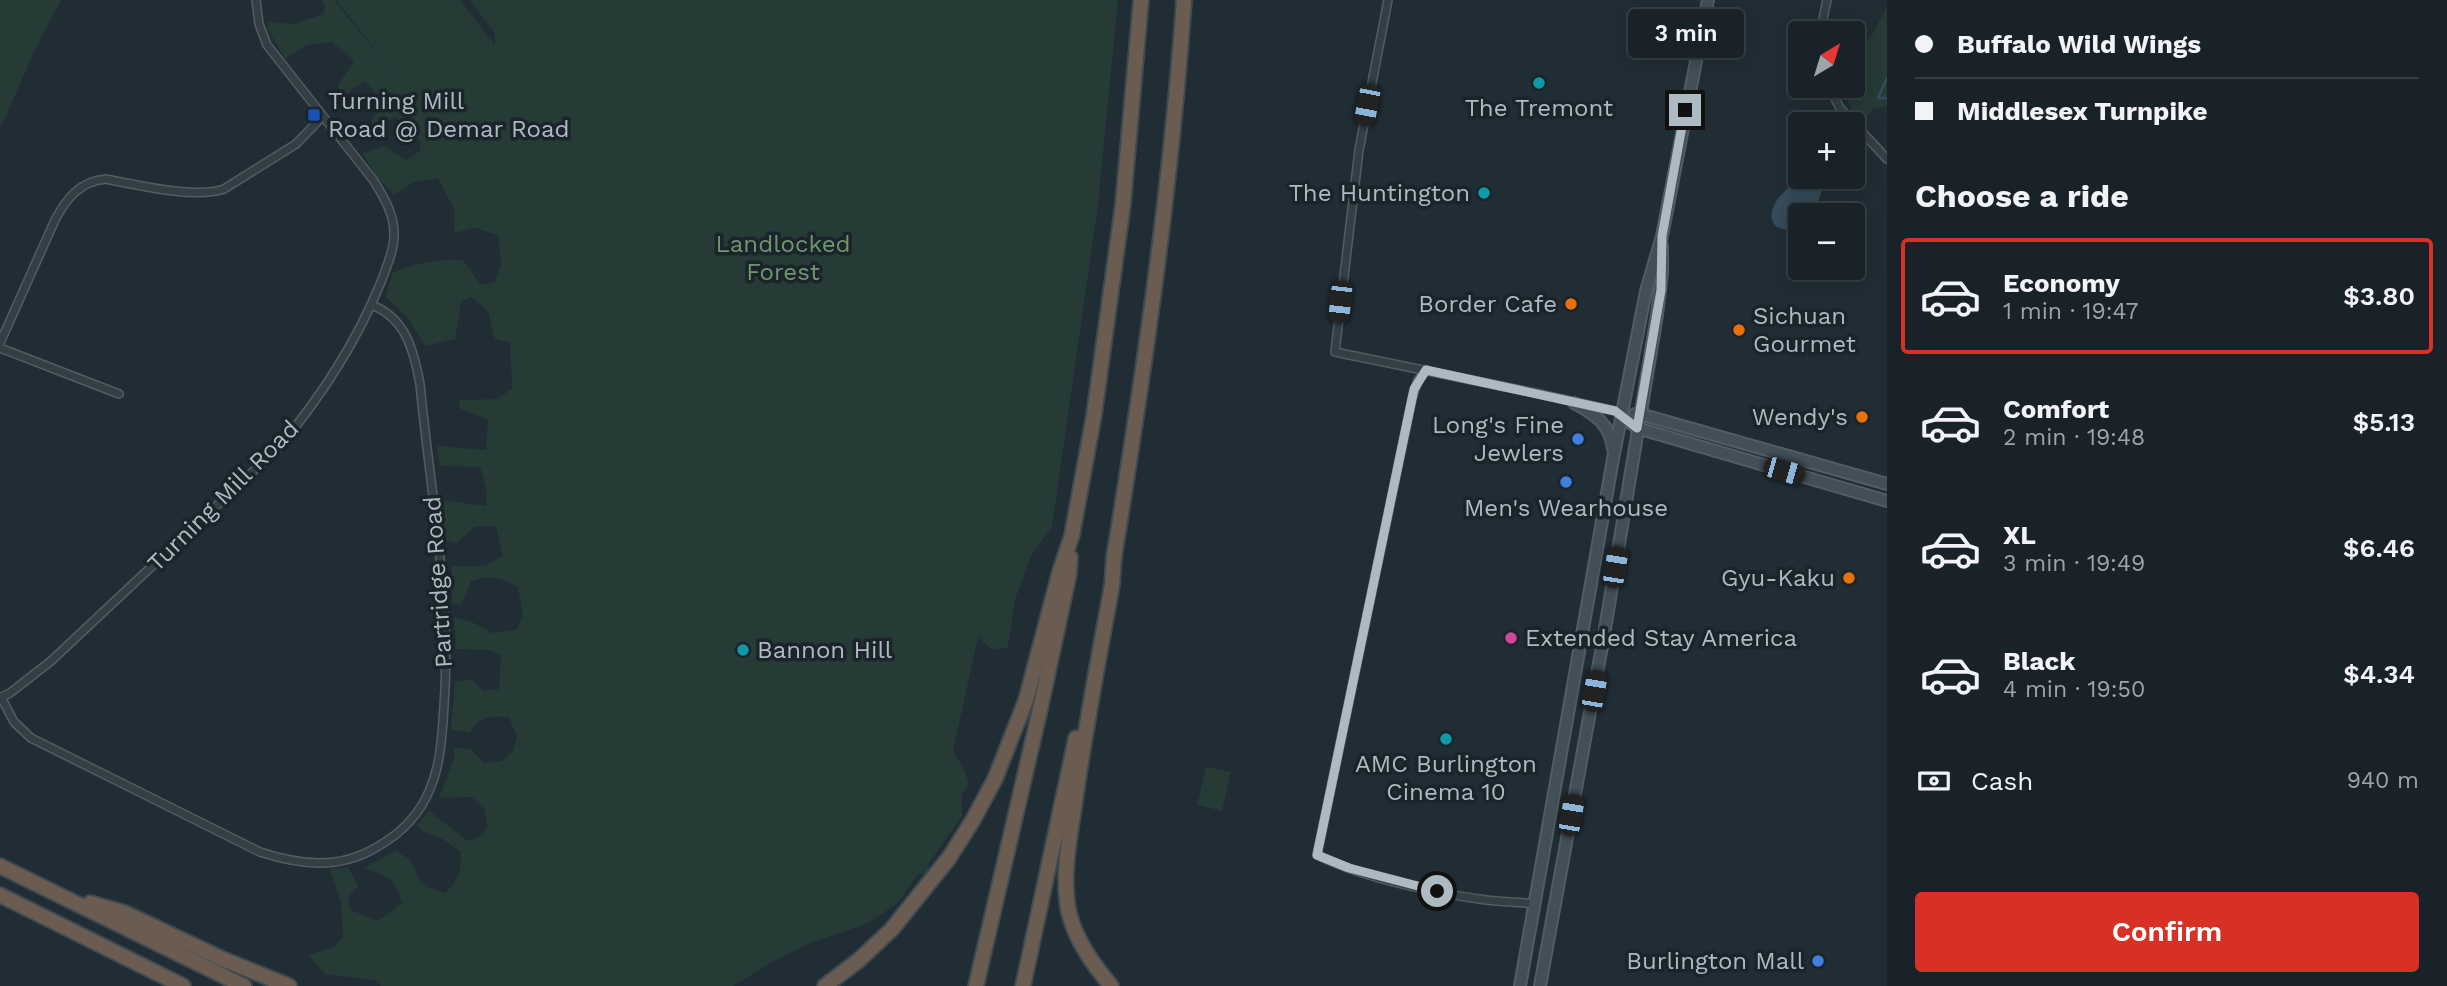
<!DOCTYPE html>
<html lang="en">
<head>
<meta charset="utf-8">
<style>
	:root { --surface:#192228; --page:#222a30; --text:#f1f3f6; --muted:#9fa4a8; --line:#373f45; --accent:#d93025 }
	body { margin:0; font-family:"Work Sans",sans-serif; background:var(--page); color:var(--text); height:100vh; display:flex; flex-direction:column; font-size:26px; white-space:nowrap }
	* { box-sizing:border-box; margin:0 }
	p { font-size:23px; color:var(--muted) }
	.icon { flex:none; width:38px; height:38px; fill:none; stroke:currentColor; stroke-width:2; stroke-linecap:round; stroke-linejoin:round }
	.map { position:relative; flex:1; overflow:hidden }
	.side { display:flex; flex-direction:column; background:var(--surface); width:560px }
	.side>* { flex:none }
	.top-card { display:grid; align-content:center; height:154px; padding:0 28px; background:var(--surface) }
	.needle { width:46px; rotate:38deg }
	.tools { position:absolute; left:1788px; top:21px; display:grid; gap:14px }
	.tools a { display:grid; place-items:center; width:77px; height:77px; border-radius:7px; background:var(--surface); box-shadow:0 4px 18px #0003,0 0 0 2px var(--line); font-size:35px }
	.end { position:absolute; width:32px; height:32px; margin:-16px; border:9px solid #aebac2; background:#111; box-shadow:0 0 0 4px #111 }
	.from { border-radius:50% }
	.bubble { position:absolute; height:49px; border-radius:7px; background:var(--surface); box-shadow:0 4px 18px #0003,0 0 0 2px var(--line); font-size:23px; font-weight:600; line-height:49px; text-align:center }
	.car { position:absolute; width:21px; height:42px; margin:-21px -10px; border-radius:9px; box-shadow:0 0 5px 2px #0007; background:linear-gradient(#222 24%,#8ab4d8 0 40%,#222 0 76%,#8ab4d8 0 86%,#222 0) }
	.top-card b { display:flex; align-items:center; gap:24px; height:66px; font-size:26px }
	.top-card b+b { border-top:2px solid var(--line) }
	.top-card i { width:18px; height:18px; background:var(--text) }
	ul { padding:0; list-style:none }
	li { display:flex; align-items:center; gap:21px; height:116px; margin:0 14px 10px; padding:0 14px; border:4px solid transparent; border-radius:7px }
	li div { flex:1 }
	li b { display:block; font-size:26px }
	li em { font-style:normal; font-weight:600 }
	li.active { border-color:var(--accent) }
	li>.icon { width:63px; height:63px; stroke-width:1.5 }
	h2 { padding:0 28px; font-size:32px; line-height:84px }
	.pay { display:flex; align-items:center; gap:18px; height:77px; padding:0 28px; font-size:26px }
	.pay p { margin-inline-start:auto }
	.action { display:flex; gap:14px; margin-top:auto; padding:14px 28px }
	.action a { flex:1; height:80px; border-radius:7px; background:var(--accent); color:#fff; font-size:28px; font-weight:600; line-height:80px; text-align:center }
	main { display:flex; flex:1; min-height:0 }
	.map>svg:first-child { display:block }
	.green { fill:#263a36 }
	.water { fill:#354c5b }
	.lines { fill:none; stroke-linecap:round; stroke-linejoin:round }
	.stream { stroke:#354c5b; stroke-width:2.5 }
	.street-casing { stroke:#515d63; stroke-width:10 }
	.secondary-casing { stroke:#515d63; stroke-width:14 }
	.highway-casing { stroke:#3f4a50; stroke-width:18 }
	.street { stroke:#343f45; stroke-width:7 }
	.secondary { stroke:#424f58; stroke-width:10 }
	.highway { stroke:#6b5c52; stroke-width:14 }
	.route { stroke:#aebac2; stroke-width:9 }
	.culture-dot { fill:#0f9aa8; stroke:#1a242a; stroke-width:2.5 }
	.transit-dot { fill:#1a4fb4; stroke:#1a242a; stroke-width:2.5 }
	.food-dot { fill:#e8710a; stroke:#1a242a; stroke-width:2.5 }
	.shop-dot { fill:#3f7fe0; stroke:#1a242a; stroke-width:2.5 }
	.hotel-dot { fill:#d1479c; stroke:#1a242a; stroke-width:2.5 }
	.labels { text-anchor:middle; stroke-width:7; stroke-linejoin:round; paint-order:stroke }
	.poi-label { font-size:24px; fill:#aebac2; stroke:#1a242a; text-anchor:end }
	.park-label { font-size:24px; fill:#709670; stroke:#1a242a }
	.street-label { font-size:24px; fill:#aebac2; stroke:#1a242a }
</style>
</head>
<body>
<main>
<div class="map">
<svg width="1887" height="986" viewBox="0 0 1887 986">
	<rect width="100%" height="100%" fill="#212d35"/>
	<g class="green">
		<path d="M0,0h61l-27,52 -34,77z"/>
		<path d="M321,0h13l67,82 -65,-82h124l35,45v-11l-25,-34h648l-20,205 -46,322 -21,29 -16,43 -7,48 -16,3 -14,-13 -25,115 8,11 8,20 -7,11v22l-33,47 -2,12 -8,-2 -22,31 -31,20 -53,18 -39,19 -41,25h-352l-6,-6 -50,-6 -17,-19 26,-8 9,-10 -2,-35 -11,-33 18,-2 10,19 -10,11 3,13 27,11 24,-18c-8,-25 -14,-27 -38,-35l32,-18 14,10 9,19 11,9 15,5c13,-12 17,-23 16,-41l-20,-14 -17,-6 -8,-6 13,-15 39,30 14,-6 5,-7 -2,-18 -13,-13 -33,1 15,-40v-11l18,3 12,13 17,-2 12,-9 4,-15 -8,-20c-18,-1 -31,-1 -39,16l-19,-4 4,-48 18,-1 10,11 16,-2 2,-34 -12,-5 -33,-1 -2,-32 20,6 18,10 24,-3 7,-14 -5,-29c-16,-10 -29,-12 -47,-6l-10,25 -9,-4v-36h32l19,-10 -7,-30 -21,1 -19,16 -12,-3 -2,-40 44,6 1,-14 -7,-25 -40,-1 -3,-20 49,4 2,-30 -29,-12 1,-8 37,-1 15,-10 -2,-46 -15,-4 -7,-28 -17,-14 -10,5 -6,37 -30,7 -17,-28 -23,-22 8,-24c24,-8 46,-15 71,-11l17,24 14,-3 6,-18 -3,-29 -23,-7 -21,5 1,-22 -17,-33 -26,5 -18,12 -17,-18 -15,-24 22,-7 22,14 14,-9 1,-9 -26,-26 -19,16 -5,-11 13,-18 -19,-22 -23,16 -4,-12 16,-24 -22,-19 -25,3 -22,14 -17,-29 -1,-8 26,2 31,-10 1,-10z"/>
		<path d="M1887,8v98l-13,3 -13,12 -8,-7 -11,-28h11v-20z"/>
		<path d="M1206,767l25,5 -9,39 -25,-6z"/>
	</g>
	<path class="water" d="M1801,177h26l-11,30 -7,8h-8v10c-23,12 -38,-3 -24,-25 6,-9 17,-16 24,-23z"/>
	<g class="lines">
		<path class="stream" d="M1887,78l-9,20h9"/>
		<g class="street-casing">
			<g id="street">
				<path d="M1388,0l-29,150 -24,202 200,41 80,18 7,5"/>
				<path d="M1820,33l7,-33"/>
				<path d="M1828,86l12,22 47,51"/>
				<path d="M0,343l55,-123c11,-21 25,-39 51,-41 31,6 89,20 118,10l72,-45 26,-27"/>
				<path d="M0,348l119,46"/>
				<path d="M1426,370l-8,10 -6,19 -95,456c47,23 117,38 169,45 16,2 33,2 49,4"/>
				<path d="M1,697l13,25 17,16 229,114c40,13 79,18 117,-5 23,-13 43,-33 53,-58 11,-26 12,-54 14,-83 8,-107 -14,-215 -24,-322 -6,-32 -14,-67 -49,-79"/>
				<path d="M0,698l10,-5 41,-32 228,-214c42,-50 77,-104 102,-165 5,-14 13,-31 13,-46 1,-21 -10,-38 -20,-55l-107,-136 -8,-21 -3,-24"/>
			</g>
		</g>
		<g class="secondary-casing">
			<g id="secondary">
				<path d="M1574,403c21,11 36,21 39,46"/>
				<path d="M1635,414h5l247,70"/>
				<path d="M1622,416l15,12 250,73"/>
				<path d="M1520,986l93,-527 33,-168 16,-55 46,-236"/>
				<path d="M1540,986l63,-345 54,-326 5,-42v-27"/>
			</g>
		</g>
		<g class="highway-casing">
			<g id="highway">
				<path d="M0,866l244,120"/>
				<path d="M0,895l183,91"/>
				<path d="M90,903l35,10 95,45 69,28"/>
				<path d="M825,986l34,-26 33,-31 57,-71 24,-38 22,-41 31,-79 34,-129 12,-36 22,-120 29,-211 18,-204"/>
				<path d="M976,986l63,-272 30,-140 1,-17"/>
				<path d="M1023,986l53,-248"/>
				<path d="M1111,986c-18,-22 -35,-45 -42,-73 -8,-36 1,-77 6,-112 10,-72 24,-144 37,-216l2,-28c30,-185 57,-369 70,-557"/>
			</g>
		</g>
		<use href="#street" class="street"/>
		<use href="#secondary" class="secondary"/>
		<use href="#highway" class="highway"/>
	</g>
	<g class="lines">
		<path class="route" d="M1437,891l-88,-23 -32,-13 97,-466 12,-19 189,41 22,17 24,-138 1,-54 23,-126"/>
	</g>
	<g class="culture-dot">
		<circle cx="1539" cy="83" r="7"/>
		<circle cx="1484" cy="193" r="7"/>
		<circle cx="743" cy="650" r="7"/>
		<circle cx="1446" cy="739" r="7"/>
	</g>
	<rect class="transit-dot" x="307" y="108" width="14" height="14" rx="3.5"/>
	<g class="food-dot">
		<circle cx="1571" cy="304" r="7"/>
		<circle cx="1739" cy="330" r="7"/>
		<circle cx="1862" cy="417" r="7"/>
		<circle cx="1849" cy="578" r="7"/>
	</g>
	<g class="shop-dot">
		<circle cx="1578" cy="439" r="7"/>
		<circle cx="1566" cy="482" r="7"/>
		<circle cx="1818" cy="961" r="7"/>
	</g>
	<circle class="hotel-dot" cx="1511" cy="638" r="7"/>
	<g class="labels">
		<g class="poi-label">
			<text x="328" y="109" text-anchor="start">Turning Mill<tspan x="328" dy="28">Road @ Demar Road</tspan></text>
			<text x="1539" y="116" text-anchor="middle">The Tremont</text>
			<text x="1470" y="201">The Huntington</text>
			<text x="1557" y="312">Border Cafe</text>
			<text x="1753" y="324" text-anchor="start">Sichuan<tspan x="1753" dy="28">Gourmet</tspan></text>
			<text x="1848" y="425">Wendy's</text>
			<text x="1564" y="433">Long's Fine<tspan x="1564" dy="28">Jewlers</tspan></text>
			<text x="1566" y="516" text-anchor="middle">Men's Wearhouse</text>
			<text x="1835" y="586">Gyu-Kaku</text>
			<text x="1525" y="646" text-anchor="start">Extended Stay America</text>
			<text x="757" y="658" text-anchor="start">Bannon Hill</text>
			<text x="1446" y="772" text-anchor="middle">AMC Burlington<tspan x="1446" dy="28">Cinema 10</tspan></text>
			<text x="1804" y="969">Burlington Mall</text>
		</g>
		<g class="park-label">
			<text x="783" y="252">Landlocked<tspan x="783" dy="28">Forest</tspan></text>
		</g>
		<g class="street-label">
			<text transform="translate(223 496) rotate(-45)" y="8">Turning Mill Road</text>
			<text transform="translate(438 582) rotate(-94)" y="8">Partridge Road</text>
		</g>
	</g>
</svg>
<div class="tools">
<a><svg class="needle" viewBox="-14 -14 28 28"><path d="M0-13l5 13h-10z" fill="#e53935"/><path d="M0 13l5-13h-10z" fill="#9fa4a8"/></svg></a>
<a>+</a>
<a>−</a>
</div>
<i class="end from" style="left:1437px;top:891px"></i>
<i class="end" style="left:1685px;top:110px"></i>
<div class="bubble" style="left:1628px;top:9px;width:116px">3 min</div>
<i class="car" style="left:1367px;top:105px;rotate:191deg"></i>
<i class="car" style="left:1340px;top:302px;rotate:186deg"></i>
<i class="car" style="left:1784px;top:471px;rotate:106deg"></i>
<i class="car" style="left:1615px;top:567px;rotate:9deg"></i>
<i class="car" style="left:1594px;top:691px;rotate:10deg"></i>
<i class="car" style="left:1571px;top:815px;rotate:10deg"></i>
</div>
<section class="side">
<div class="top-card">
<b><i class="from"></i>Buffalo Wild Wings</b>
<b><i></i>Middlesex Turnpike</b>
</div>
<h2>Choose a ride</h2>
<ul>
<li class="active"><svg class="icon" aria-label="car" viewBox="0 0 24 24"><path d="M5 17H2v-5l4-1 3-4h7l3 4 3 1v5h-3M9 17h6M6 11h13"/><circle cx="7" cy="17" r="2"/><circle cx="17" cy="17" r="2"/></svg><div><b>Economy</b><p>1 min · 19:47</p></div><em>$3.80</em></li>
<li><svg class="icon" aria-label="car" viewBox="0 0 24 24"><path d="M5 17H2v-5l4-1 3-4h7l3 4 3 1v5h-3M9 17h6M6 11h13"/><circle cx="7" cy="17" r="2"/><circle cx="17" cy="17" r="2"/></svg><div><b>Comfort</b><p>2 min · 19:48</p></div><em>$5.13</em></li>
<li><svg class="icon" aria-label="car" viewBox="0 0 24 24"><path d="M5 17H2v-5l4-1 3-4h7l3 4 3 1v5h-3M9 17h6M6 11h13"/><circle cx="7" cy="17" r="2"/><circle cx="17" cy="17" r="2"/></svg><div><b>XL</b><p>3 min · 19:49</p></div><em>$6.46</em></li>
<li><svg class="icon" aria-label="car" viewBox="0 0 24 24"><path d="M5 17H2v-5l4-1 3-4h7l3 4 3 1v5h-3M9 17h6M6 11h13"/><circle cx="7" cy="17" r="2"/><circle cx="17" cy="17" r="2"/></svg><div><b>Black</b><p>4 min · 19:50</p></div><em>$4.34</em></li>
</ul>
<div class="pay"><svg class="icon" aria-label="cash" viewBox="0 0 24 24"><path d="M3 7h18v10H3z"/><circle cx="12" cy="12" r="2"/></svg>Cash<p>940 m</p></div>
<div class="action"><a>Confirm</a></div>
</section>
</main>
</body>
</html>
